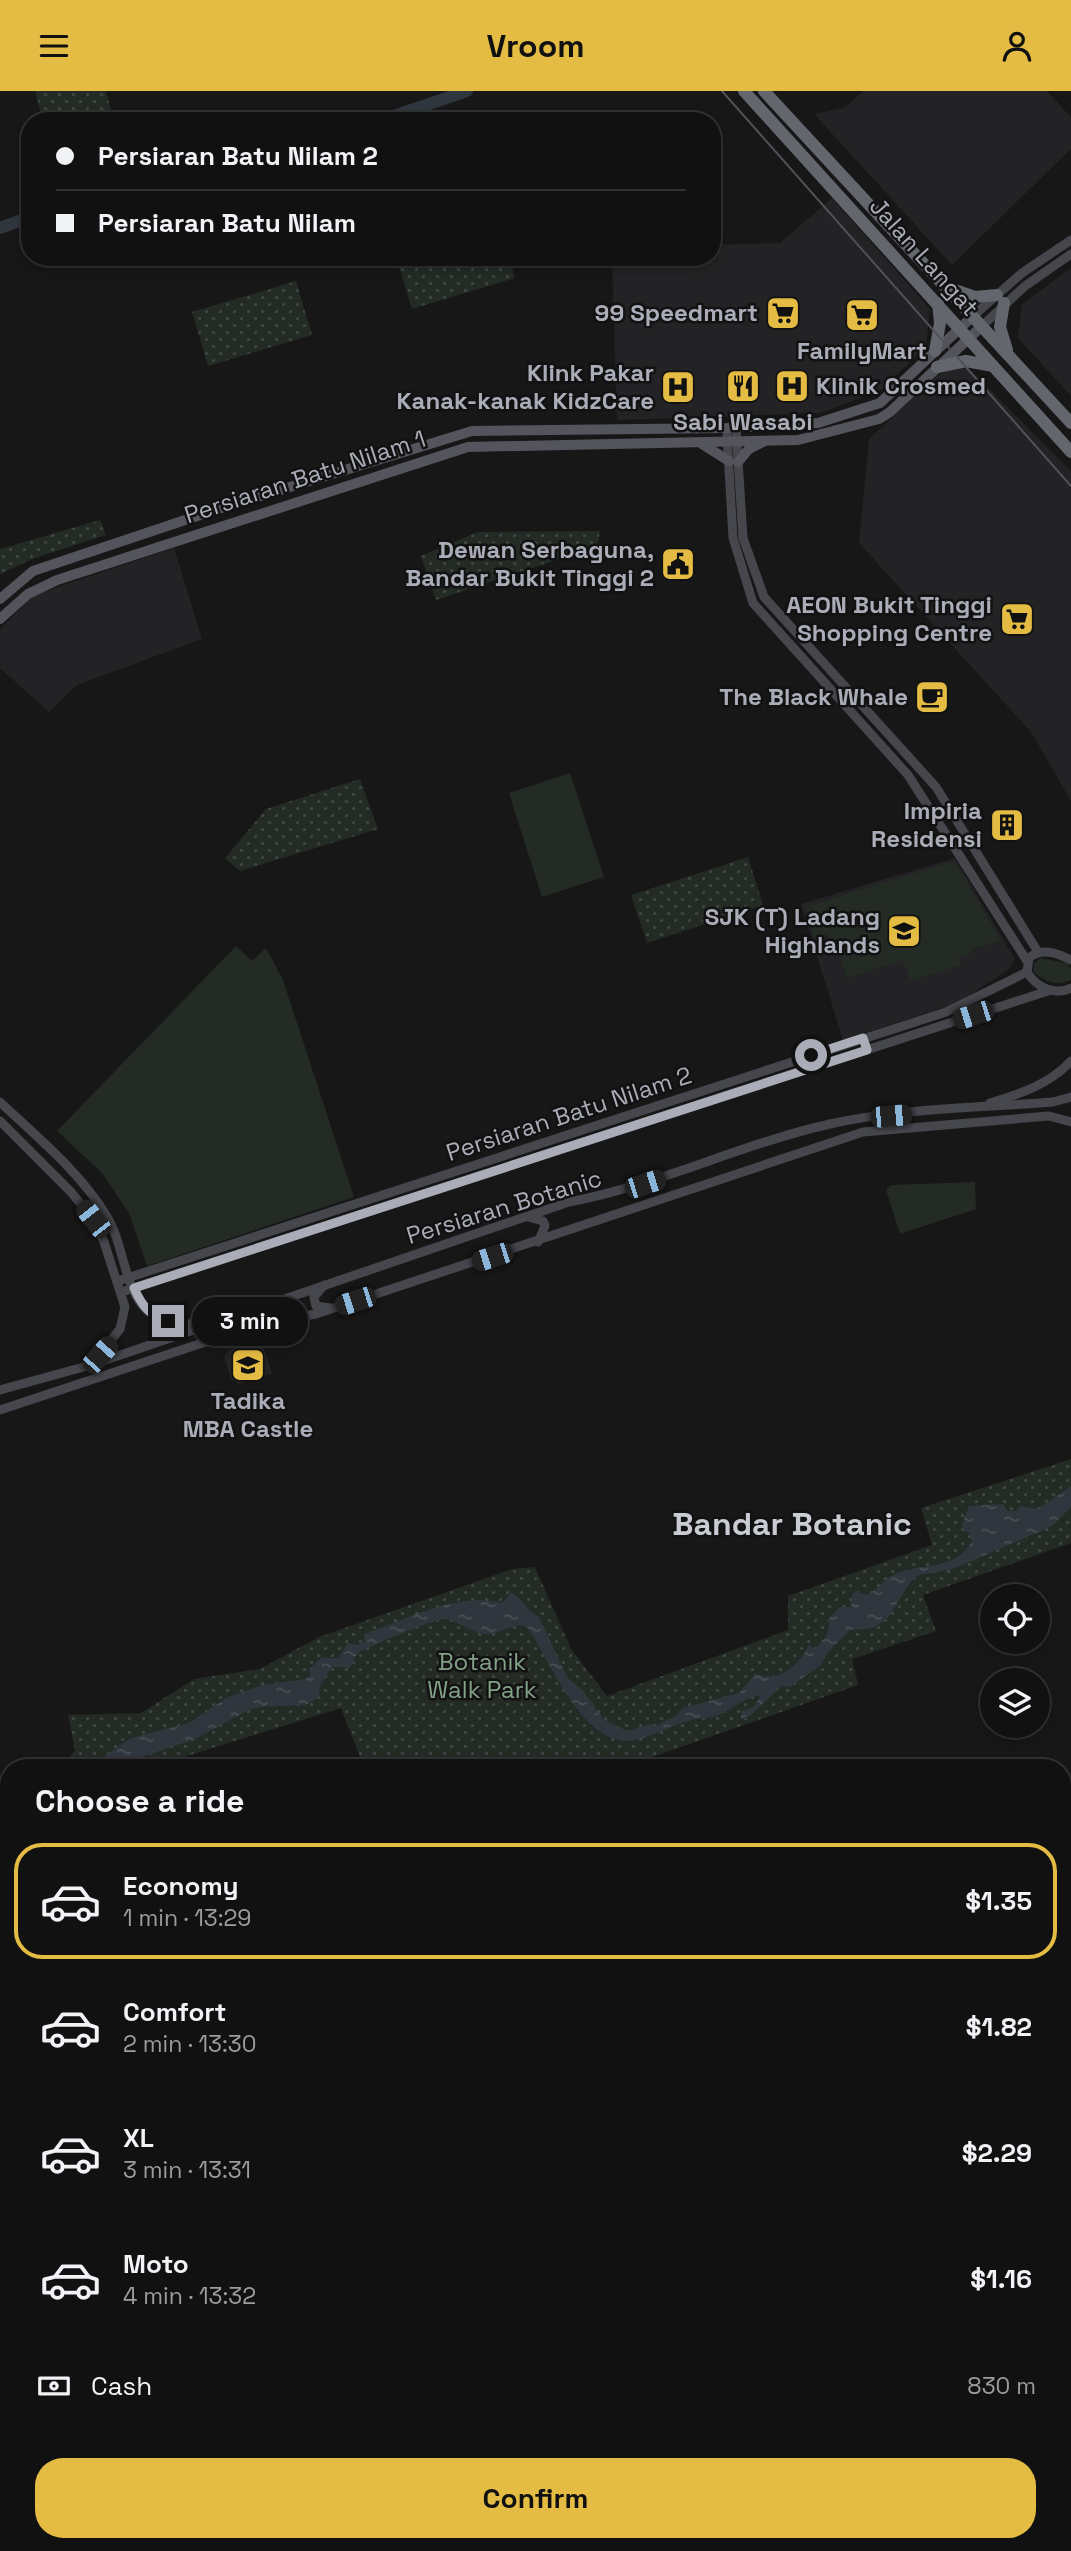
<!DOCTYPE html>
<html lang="en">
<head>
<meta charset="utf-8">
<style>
	:root { --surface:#111112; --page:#1a1a1b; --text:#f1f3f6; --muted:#9c9d9f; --line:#303132; --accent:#e4bb43 }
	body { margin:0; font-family:"Space Grotesk",sans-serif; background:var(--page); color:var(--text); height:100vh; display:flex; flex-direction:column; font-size:26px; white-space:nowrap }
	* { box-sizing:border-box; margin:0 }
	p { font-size:23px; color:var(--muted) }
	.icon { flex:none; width:38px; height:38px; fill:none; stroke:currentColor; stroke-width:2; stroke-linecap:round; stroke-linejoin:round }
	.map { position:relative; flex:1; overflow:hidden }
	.sheet { position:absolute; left:0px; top:1668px; width:1071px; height:793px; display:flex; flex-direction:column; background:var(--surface); border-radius:28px 28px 0 0; box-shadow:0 4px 10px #0003,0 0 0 2px var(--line) }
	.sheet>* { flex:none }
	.guide { position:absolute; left:21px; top:21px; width:700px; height:154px; border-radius:28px; box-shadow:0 4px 10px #0003,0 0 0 2px var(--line); display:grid; align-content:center; height:154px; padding:0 35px; background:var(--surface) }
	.buttons { position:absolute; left:980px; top:1493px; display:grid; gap:14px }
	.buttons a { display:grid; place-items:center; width:70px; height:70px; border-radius:50%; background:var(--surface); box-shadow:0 4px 10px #0003,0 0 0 2px var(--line); font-size:35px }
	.end { position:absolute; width:32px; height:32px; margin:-16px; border:9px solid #aaadb7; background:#111; box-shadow:0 0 0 4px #111 }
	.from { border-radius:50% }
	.bubble { position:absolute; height:49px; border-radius:24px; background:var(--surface); box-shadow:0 4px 10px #0003,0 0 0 2px var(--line); font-size:23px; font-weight:700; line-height:49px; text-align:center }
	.car { position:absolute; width:21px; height:42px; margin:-21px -10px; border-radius:9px; box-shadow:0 0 5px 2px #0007; background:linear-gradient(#222 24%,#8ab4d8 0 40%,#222 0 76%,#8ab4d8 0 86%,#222 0) }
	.guide b { display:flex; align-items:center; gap:24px; height:66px; font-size:26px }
	.guide b+b { border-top:2px solid var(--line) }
	.guide i { width:18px; height:18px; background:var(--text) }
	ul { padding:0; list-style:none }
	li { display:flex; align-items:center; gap:21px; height:116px; margin:0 14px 10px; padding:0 21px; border:4px solid transparent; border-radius:28px }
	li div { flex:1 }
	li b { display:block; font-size:26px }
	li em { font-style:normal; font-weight:700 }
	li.selected { border-color:var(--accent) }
	li>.icon { width:63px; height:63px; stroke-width:1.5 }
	h2 { padding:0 35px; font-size:32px; line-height:84px }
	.pay { display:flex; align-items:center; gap:18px; height:77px; padding:0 35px; font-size:26px }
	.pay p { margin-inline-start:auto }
	.button { display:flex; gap:14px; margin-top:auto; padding:14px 35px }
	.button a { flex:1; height:80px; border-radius:28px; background:var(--accent); color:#111; font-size:28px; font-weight:700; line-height:80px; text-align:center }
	header { display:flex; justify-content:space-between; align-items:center; height:91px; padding:0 35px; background:var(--accent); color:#111; font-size:32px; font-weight:700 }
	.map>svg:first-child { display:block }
	.built { fill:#232325 }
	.grass { fill:#232b24 }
	.park { fill:url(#park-dots) }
	.water { fill:url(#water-ripples) }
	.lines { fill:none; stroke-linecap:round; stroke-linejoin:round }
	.river { stroke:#30363d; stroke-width:12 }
	.secondary { stroke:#46474d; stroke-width:9 }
	.primary { stroke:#54555c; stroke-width:10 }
	.highway { stroke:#64666e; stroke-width:12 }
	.tram { stroke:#515258; stroke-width:2 }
	.route { stroke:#aaadb7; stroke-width:9 }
	.labels { text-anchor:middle; stroke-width:5; stroke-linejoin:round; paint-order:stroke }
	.street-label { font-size:24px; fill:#aaadb7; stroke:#121213 }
	.poi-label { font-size:24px; font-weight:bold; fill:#aaadb7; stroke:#121213; text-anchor:end }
	.park-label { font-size:24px; fill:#82a186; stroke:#121213 }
	.district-label { font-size:32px; font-weight:bold; fill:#caccd4; stroke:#121213 }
</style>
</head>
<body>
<header><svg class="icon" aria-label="menu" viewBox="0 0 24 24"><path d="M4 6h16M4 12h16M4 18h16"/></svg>Vroom<svg class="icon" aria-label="person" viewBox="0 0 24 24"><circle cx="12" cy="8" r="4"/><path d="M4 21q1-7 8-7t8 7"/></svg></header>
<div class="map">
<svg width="1071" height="2460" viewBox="0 0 1071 2460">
	<defs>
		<pattern id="park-dots" width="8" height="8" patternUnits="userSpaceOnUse" patternTransform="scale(1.75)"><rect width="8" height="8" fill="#232b24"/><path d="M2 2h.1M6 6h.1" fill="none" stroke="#404742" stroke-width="1.8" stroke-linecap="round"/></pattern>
		<pattern id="water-ripples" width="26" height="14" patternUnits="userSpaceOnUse" patternTransform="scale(1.75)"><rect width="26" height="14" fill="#30363d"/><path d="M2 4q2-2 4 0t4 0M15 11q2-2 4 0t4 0" fill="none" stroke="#4b5057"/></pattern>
	</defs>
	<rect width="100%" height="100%" fill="#171718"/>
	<g class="built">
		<path d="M863,0h184l24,26v32l-119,116 -138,-151 30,-6z"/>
		<path d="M832,107l98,111 -4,38 -45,43 -61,23 -203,7 -5,-163h100v-12l68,-2z"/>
		<path d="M1071,177v128l-53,-58 4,-34z"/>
		<path d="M964,273l107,107v330l-40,-69 -172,-189 10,-104 77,-71z"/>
		<path d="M174,457l28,91 -125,46 -28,27 -49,-44v-39l34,-34z"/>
		<path d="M955,767l60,101 -7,11 -51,33 -114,37 -42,-136z"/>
		<path d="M261,1248l11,34 -33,11 -8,-5 -7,-22 3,-6z"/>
	</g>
	<g class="grass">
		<path d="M570,682l34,104 -62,20 -33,-104z"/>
		<path d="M954,770l47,79 -31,10 1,4 -12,4 2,7 -50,16 -8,-21 -56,18 -8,-25 -4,1 -7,-21 -14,4 -9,-30z"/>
		<path d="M236,855l16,15 14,-13 17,32 71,217 -207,69 -18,-53 -27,-40 -45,-42z"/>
		<path d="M1040,867l27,5 4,5v12c-12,7 -29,1 -38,-9l1,-7z"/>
		<path d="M975,1091l1,27 -76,25 -14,-44 5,-5z"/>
	</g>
	<g class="park">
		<path d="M35,0h71l8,30h-71z"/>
		<path d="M396,166h113l6,21 -103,31z"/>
		<path d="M296,190l16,54 -104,31 -16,-54z"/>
		<path d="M100,429l6,15 -71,23 -35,16v-25z"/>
		<path d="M600,440l-2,15 -162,54 -15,-44 57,-24z"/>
		<path d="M360,688l18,50 -138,42 -15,-13 41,-49z"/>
		<path d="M748,766l15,48 -116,38 -16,-48z"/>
		<path d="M1071,1368v84l-148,52 13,36 -84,28 6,26 -234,82h-216l-1,-2 -43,2 -23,-59 -189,59h-94l17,-16 -7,-36 73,-2 53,-34 66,-10 59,-32 193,-68 23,-2 36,82 36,47 181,-66v-34l144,-51 -11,-37z"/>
		<path d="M9,1693v71l-9,3v-72z"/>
	</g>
	<path class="water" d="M1071,1395v21l-19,19 -99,43 -34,6 -8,6 -23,37 -15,10 -23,2 -21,21 -8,14 -31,22 -8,-1 -36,33 -5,-1v-7l13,-4 7,-12c-18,2 -32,18 -49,22 -7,2 -14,1 -21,3 -20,5 -42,19 -61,21 -50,2 -79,-80 -103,-114 -15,-5 -23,5 -36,7 -15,3 -31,-13 -46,-15 -8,-1 -81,28 -88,35 -4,5 -4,10 -8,14l-17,-2 -13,22 1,8 -14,9 -47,2 -14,5 -50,27 -60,20 -16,8h-30l42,-29 58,-15 39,-26 35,-12 42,-6 5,-3 -1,-7 12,-11h17l10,-15 10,2 7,-4 -1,-7c43,-14 92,-43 138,-31l9,-10c13,6 15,18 28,24l28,60 17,15 19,27 24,12 23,-7 5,2 21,-10 7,-8 56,-15 16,-19c24,9 45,-8 54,-30l5,5c11,-7 16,-18 15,-31l11,-11h11l1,-12 4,-4 11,4c11,-5 16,-15 26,-20 31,-14 59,-2 79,-33l-2,-9 -6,-2 -2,-7 7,-18 34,-2 4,7h10l3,-5 18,3z"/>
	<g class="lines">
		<g class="river">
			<path d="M379,30l88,-30"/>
			<path d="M0,137l30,-11"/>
		</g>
		<g class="secondary">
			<path d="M972,226l50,-44 49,-33"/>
			<path d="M981,236l44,-41 46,-32"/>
			<path d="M736,337l7,110 21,59 172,190 102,165"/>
			<path d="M727,344l6,103 20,65 155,172 119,186"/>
			<path d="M1071,869c-14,-7 -29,-13 -42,-2l-2,14c9,15 27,24 44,16"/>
			<path d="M0,1011c37,35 80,70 106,113 17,27 17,65 36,90 15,18 37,19 59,19"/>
			<path d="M990,1012c30,-9 60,-19 81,-42"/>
			<path d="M0,1030l71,71 22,27 11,23 21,65 -5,22 -28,35"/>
			<path d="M528,1126l15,4 2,5 -7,16"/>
			<path d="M118,1190l828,-269 81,-40"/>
			<path d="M324,1194l-10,12 2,9 14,2"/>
			<path d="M122,1201l929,-302"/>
			<path d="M0,1299l91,-25 478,-163c90,-17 172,-58 261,-78 72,-16 150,-16 223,-22l18,-5"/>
			<path d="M0,1319l260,-86 56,-10 547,-182 186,-16 22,6"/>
			<path d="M1062,1845l9,-2"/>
			<path d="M0,2194l9,-3"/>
			<path d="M1062,2399l9,4"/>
			<path d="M1062,2415l9,-2"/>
			<path d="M1062,2428l9,-3"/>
			<path d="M926,2460l26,-8"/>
			<path d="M967,2460l24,-8"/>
		</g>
		<g class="primary">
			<path d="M702,353l27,17"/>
			<path d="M738,371l11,-13 14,-7"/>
			<path d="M0,508l33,-28 185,-62 254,-78 255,-3 91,-5 62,-20 92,-86"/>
			<path d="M0,528l28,-25 29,-14 411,-133 330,-7 81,-21 11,-7 91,-85"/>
			<path d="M1062,1889l9,-3"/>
			<path d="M1062,1901l9,-3"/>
			<path d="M0,2240l9,-3"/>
			<path d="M0,2253l9,-3"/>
		</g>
		<g class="highway">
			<path d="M744,0l327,361"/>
			<path d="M764,0l307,332"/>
			<path d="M949,197l26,9 22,-2"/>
			<path d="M1004,212l-4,24 7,23"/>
			<path d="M935,260l5,-28 -2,-20"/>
			<path d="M937,276l29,-6 27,5"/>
		</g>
		<path class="tram" d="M722,0l349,395"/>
	</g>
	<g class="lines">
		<path class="route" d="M168,1230c-18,-4 -27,-17 -34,-33l733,-238 -4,-12 -52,17"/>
	</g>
	<defs>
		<g id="supermarket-square" transform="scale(1.75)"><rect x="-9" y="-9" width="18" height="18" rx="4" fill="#e4bb43" stroke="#121213"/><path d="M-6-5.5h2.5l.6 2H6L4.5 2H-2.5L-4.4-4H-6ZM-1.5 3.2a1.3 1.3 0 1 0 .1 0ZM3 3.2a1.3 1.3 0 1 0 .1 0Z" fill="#111"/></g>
		<g id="restaurant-square" transform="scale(1.75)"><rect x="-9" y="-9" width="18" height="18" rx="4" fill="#e4bb43" stroke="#121213"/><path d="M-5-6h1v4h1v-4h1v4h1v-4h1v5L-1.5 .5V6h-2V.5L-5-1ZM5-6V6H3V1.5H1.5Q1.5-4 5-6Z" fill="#111"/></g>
		<g id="hospital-square" transform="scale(1.75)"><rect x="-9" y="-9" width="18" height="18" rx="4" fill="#e4bb43" stroke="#121213"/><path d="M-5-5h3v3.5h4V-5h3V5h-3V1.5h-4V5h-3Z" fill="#111"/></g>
		<g id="civic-square" transform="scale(1.75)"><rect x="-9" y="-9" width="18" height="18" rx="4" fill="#e4bb43" stroke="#121213"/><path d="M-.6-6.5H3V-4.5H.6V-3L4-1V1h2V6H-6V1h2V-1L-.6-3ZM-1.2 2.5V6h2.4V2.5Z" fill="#111"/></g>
		<g id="cafe-square" transform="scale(1.75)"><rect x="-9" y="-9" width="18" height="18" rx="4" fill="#e4bb43" stroke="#121213"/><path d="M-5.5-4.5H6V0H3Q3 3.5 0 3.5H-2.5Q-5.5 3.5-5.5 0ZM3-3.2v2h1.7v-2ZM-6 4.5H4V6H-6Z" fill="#111"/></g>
		<g id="building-square" transform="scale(1.75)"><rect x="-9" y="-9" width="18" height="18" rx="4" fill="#e4bb43" stroke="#121213"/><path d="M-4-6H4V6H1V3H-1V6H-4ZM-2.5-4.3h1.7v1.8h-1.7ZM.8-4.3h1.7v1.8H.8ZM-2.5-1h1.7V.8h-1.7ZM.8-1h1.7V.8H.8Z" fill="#111"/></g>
		<g id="school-square" transform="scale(1.75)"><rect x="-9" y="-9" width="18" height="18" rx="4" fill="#e4bb43" stroke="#121213"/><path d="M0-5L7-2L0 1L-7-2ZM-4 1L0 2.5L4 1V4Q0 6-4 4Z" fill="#111"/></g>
	</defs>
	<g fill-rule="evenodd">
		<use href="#supermarket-square" x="783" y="222"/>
		<use href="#supermarket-square" x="862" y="224"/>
		<use href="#restaurant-square" x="743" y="295"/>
		<use href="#hospital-square" x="792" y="295"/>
		<use href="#hospital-square" x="678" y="296"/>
		<use href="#civic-square" x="678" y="473"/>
		<use href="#supermarket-square" x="1017" y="528"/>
		<use href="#cafe-square" x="932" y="606"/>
		<use href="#building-square" x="1007" y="734"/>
		<use href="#school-square" x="904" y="840"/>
		<use href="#school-square" x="248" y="1274"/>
	</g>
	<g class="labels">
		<g class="street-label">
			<text transform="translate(924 166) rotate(48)" y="8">Jalan Langat</text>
			<text transform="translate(305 386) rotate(-18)" y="8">Persiaran Batu Nilam 1</text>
			<text transform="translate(569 1023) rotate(-18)" y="8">Persiaran Batu Nilam 2</text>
			<text transform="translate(504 1116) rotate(-17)" y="8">Persiaran Botanic</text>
		</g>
		<g class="poi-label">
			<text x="758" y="230">99 Speedmart</text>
			<text x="862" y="268" text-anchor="middle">FamilyMart</text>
			<text x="654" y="290">Klink Pakar<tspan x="654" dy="28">Kanak-kanak KidzCare</tspan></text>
			<text x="816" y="303" text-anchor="start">Klinik Crosmed</text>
			<text x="743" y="339" text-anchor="middle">Sabi Wasabi</text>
			<text x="654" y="467">Dewan Serbaguna,<tspan x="654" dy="28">Bandar Bukit Tinggi 2</tspan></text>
			<text x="992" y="522">AEON Bukit Tinggi<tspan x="992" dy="28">Shopping Centre</tspan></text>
			<text x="908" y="614">The Black Whale</text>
			<text x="982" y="728">Impiria<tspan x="982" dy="28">Residensi</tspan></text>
			<text x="880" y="834">SJK (T) Ladang<tspan x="880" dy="28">Highlands</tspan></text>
			<text x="248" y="1318" text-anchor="middle">Tadika<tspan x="248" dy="28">MBA Castle</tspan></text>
		</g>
		<g class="park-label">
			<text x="482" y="1579">Botanik<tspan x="482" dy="28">Walk Park</tspan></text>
		</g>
		<g class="district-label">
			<text x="792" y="1444">Bandar Botanic</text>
		</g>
	</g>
</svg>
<div class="buttons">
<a><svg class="icon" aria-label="locate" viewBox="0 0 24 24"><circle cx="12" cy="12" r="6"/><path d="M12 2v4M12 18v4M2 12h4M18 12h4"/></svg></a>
<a><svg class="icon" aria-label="layers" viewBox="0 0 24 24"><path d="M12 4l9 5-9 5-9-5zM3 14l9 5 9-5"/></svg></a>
</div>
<i class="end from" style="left:811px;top:964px"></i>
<i class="end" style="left:168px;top:1230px"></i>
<div class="bubble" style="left:192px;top:1206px;width:116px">3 min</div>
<i class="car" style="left:973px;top:924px;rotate:252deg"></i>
<i class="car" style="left:891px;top:1025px;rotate:85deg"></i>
<i class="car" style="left:645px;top:1093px;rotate:72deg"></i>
<i class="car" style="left:93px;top:1128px;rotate:322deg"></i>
<i class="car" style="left:492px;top:1166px;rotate:252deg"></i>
<i class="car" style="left:355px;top:1210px;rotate:252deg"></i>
<i class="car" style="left:100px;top:1264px;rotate:42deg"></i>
<div class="guide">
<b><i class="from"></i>Persiaran Batu Nilam 2</b>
<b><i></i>Persiaran Batu Nilam</b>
</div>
<section class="sheet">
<h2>Choose a ride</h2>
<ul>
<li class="selected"><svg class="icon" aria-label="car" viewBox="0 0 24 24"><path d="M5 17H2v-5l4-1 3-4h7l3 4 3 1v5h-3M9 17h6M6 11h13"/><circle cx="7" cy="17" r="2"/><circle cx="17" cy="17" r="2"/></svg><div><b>Economy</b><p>1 min · 13:29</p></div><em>$1.35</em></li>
<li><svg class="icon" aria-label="car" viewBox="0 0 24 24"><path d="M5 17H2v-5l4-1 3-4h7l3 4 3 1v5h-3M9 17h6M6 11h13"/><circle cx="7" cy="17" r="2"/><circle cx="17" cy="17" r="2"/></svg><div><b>Comfort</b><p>2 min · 13:30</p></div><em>$1.82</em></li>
<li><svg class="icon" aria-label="car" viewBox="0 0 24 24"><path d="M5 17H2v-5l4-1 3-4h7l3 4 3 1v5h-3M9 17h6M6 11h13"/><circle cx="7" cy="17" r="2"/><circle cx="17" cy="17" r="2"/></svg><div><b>XL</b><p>3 min · 13:31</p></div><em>$2.29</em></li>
<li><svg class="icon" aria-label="car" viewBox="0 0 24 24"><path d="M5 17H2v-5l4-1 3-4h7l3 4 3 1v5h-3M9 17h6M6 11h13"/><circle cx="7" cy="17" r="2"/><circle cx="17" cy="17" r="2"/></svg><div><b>Moto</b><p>4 min · 13:32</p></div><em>$1.16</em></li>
</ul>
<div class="pay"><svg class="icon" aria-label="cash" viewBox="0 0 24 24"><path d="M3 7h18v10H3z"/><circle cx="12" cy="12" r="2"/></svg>Cash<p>830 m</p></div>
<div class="button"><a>Confirm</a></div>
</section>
</div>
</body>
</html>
